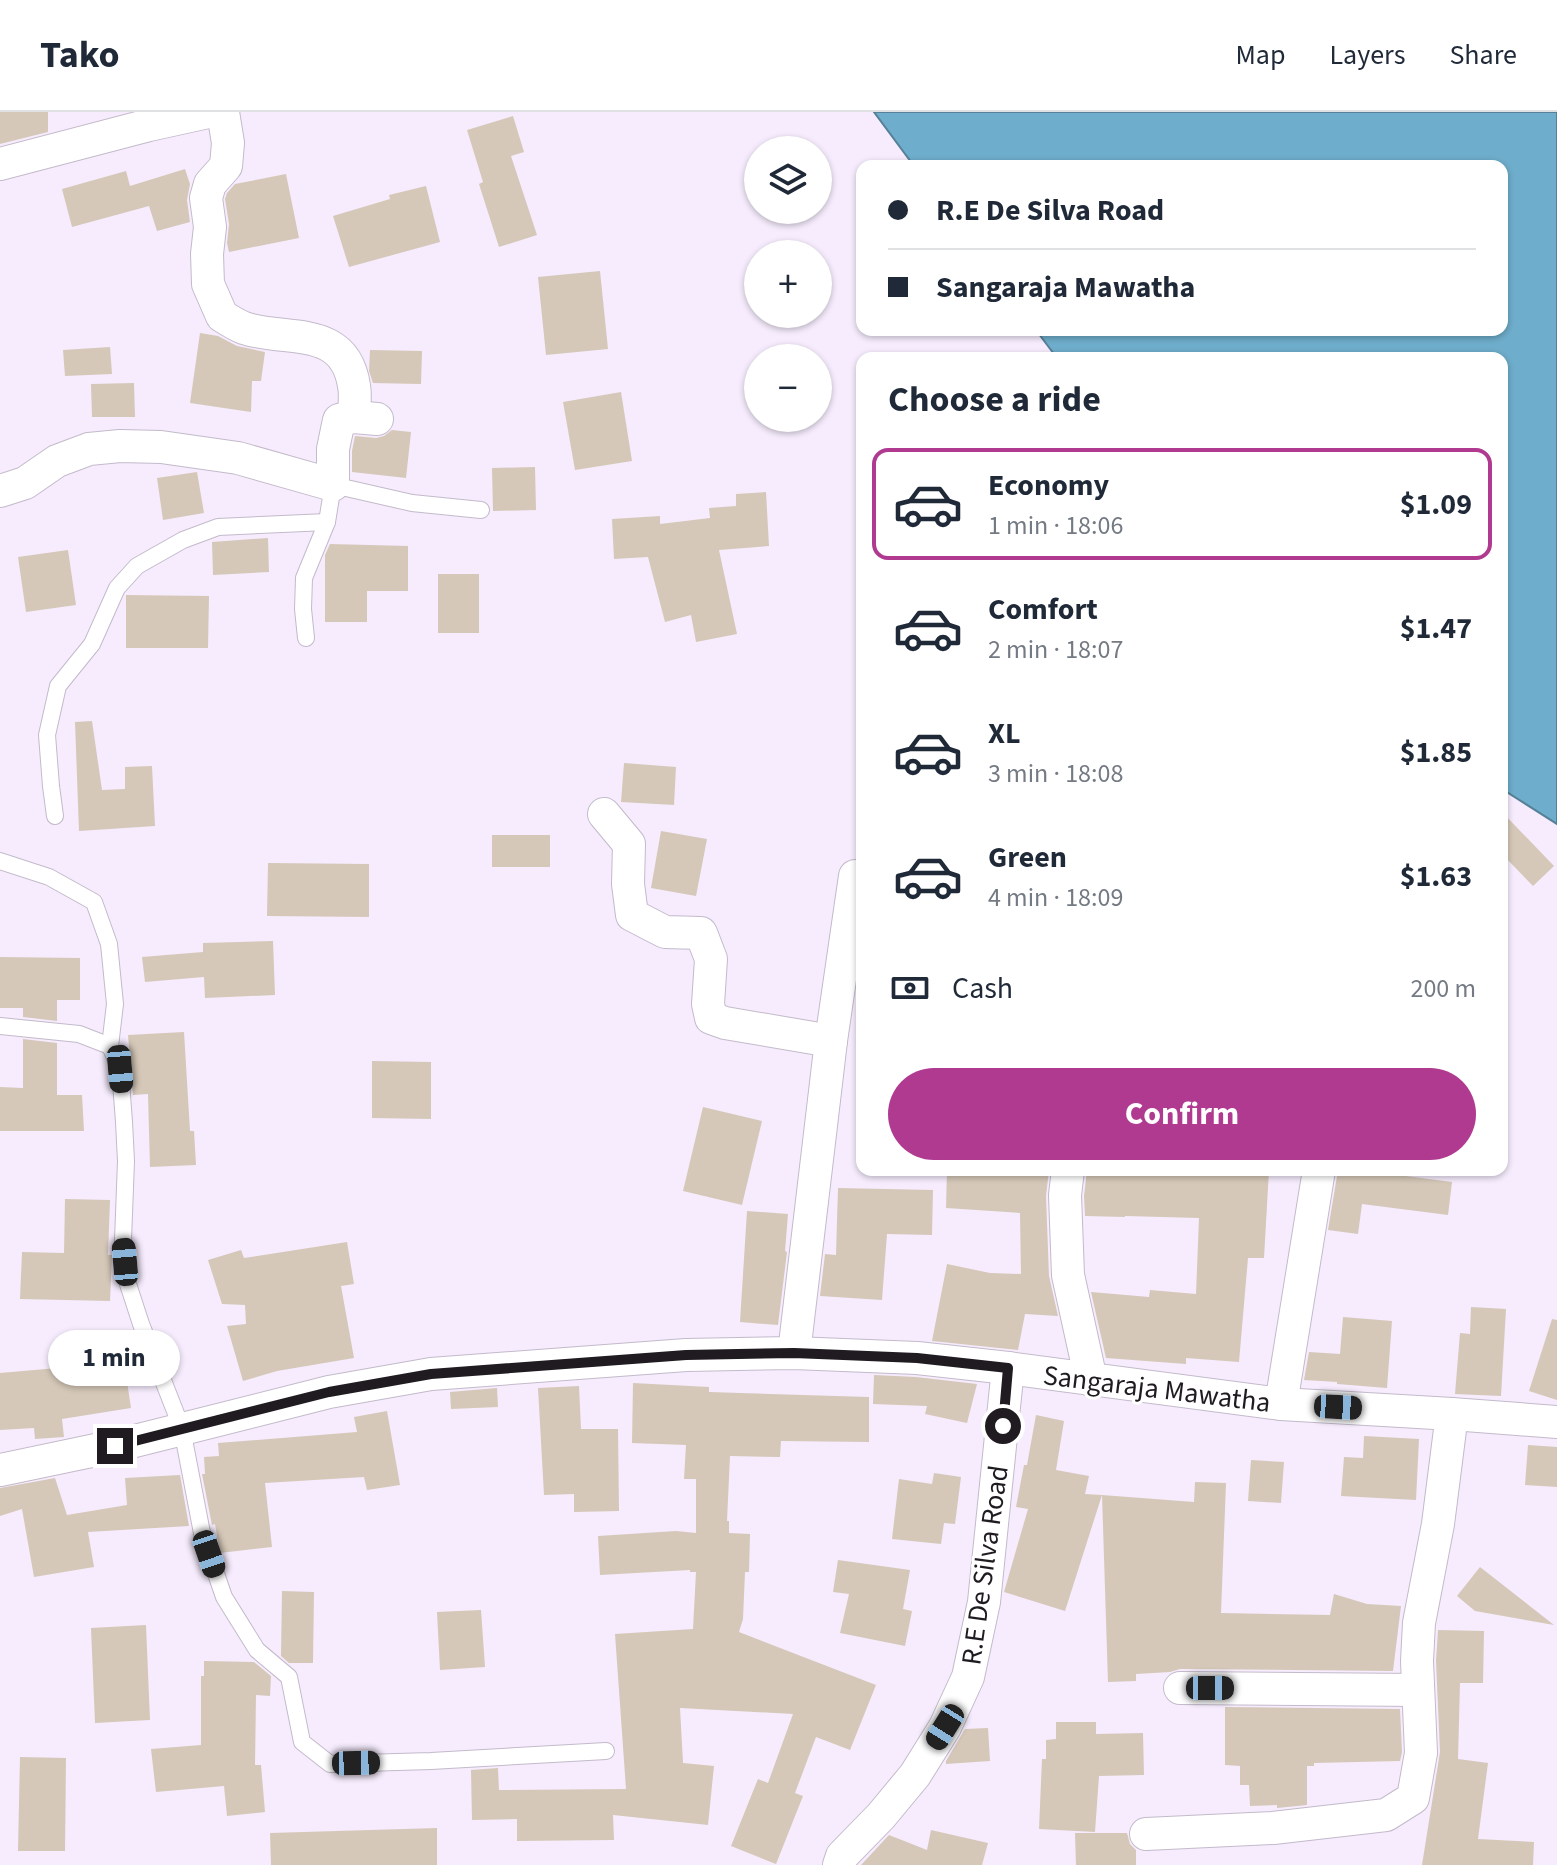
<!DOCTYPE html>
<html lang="en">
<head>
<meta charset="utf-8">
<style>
	:root { --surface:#fff; --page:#f2f2f3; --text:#1f2937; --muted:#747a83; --line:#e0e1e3; --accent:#b13a91 }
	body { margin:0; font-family:"Source Sans 3",sans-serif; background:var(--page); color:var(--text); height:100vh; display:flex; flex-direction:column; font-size:30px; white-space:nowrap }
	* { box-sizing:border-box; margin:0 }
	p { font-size:26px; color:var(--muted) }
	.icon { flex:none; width:44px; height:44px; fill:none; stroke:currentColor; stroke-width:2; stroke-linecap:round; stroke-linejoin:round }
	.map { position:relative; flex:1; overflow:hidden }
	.side { position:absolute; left:856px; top:240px; width:652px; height:824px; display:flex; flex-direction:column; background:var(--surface); border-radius:16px; box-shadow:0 2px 6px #0004 }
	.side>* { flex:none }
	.banner { position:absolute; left:856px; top:48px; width:652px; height:176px; border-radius:16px; box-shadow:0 2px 6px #0004; display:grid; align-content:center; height:176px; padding:0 32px; background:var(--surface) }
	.controls { position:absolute; left:744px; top:24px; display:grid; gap:16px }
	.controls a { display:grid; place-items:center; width:88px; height:88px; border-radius:50%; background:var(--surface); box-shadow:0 2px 6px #0004; font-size:40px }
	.end { position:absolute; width:36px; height:36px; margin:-18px; border:10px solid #1f1b21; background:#fff; box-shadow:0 0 0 4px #fff }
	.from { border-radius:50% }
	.bubble { position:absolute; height:56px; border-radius:28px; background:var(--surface); box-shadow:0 2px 6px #0004; font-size:26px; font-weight:700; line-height:56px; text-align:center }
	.car { position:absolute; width:24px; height:48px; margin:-24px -12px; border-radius:10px; box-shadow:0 0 6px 2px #0007; background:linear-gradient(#222 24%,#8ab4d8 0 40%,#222 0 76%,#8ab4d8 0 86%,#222 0) }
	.banner b { display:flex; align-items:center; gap:28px; height:76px; font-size:30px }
	.banner b+b { border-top:2px solid var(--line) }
	.banner i { width:20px; height:20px; background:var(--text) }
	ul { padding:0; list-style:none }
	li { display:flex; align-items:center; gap:24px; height:112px; margin:0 16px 12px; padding:0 16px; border:4px solid transparent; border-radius:16px }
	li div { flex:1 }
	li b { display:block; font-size:30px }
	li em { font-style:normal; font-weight:700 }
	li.current { border-color:var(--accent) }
	li>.icon { width:72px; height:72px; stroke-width:1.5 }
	h2 { padding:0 32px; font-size:36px; line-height:96px }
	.pay { display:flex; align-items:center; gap:20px; height:88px; padding:0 32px; font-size:30px }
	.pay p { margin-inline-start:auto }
	.cta { display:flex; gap:16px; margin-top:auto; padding:16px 32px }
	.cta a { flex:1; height:92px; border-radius:48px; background:var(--accent); color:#fff; font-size:32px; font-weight:700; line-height:92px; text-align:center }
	header { display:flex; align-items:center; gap:48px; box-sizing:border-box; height:112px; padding:0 40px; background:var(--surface); border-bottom:2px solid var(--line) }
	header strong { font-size:38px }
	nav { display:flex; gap:44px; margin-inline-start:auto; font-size:28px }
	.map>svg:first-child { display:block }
	.water { fill:#6eadcb; stroke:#568198; stroke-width:2 }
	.building { fill:#d5c8b8 }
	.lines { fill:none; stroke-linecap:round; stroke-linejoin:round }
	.lane-casing { stroke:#c3baca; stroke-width:18 }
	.street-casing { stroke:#c3baca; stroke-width:34 }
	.lane { stroke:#fff; stroke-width:16 }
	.street { stroke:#fff; stroke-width:32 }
	.route { stroke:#1f1b21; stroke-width:10 }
	.labels { text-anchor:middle; stroke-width:6; stroke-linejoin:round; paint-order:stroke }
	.street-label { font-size:28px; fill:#1f1b21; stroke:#fff }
</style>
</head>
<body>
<header>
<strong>Tako</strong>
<nav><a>Map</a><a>Layers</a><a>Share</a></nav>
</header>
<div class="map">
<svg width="1557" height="1753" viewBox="0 0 1557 1753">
	<rect width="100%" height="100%" fill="#f6ecfd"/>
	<path class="water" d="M874,0h683v712l-55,-35v-431h-445l-21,-28h466v-164h-588z"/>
	<g class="building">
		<path d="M0,0h48v20l-48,12z"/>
		<path d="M513,4l11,36 -13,4 26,79 -38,12 -20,-63 4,-2 -16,-52z"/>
		<path d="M185,57l5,15 -3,16 3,22 -33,9 -8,-25 -77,21 -10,-38 64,-18 4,15z"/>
		<path d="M286,62l13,64 -70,14 -2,-9 2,-19 -4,-25 2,-6 8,-9z"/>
		<path d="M426,74l14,56 -91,25 -16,-51 57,-17 -1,-4z"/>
		<path d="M600,159l8,78 -62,6 -8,-78z"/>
		<path d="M200,221l18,3 19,10 28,6 -4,29h-9l-1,31 -61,-9z"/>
		<path d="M110,235l2,27 -47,2 -2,-26z"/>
		<path d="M370,238l52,1 -1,33 -48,-1 -4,-12z"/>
		<path d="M134,271l1,34h-43l-1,-33z"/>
		<path d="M621,280l11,69 -57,9 -12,-68z"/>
		<path d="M392,318l19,2 -5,46 -54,-6v-21l3,-15 21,2 8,-2z"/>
		<path d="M535,355l1,43 -43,1 -1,-43z"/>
		<path d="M197,360l7,41 -41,7 -6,-42z"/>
		<path d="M766,380l3,54 -50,4 18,84 -41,8 -5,-27 -26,7 -17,-65 -34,2 -2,-40 48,-3v8l50,-6 -1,-10 27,-2v-12z"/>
		<path d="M268,426l1,34 -56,3 -1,-33z"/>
		<path d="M330,432l78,2v45h-41v31h-42v-67z"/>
		<path d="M68,438l8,55 -50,7 -8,-55z"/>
		<rect x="438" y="462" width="41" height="59"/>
		<path d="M126,483l83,1 -1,52h-82z"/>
		<path d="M92,609l10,69 23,-1v-22l27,-1 3,60 -76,5 -4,-109z"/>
		<path d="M624,651l52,4 -2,38 -53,-3z"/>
		<path d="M1502,700l52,54 -21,20 -31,-32z"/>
		<path d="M661,719l46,8 -11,57 -45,-8z"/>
		<rect x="492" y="723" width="58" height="32"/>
		<path d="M268,751l101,1v53l-102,-1z"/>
		<path d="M273,829l2,54 -70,3 -1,-21 -59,5 -3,-25 61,-5v-9z"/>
		<path d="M0,845l80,1v42h-23v21l-34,-4v-9h-23z"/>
		<path d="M184,920l6,99h4l2,34 -46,2 -2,-73 -15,1 -5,-60z"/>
		<path d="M23,927l34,4v52h25l2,36h-84v-44l23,1z"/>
		<path d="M372,949l59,1v57l-59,-1z"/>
		<path d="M703,995l59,14 -20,84 -59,-14z"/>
		<path d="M947,1058h102l-3,26 3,80 9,40 -33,-2 -7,36 -86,-9 15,-77 43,9 31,1 -1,-61 -74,-5z"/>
		<path d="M1087,1058h182l-5,88h-16l-9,104 -53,-4v6l-80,-6 -15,-66 58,5 1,-7 46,4 3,-76 -74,-2v1l-40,-1 -1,-20z"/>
		<path d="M1338,1058h22l92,12 -4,33 -86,-11 -4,30 -30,-4z"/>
		<path d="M838,1076l95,2 -1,45 -45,-1 -5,66 -62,-4 5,-42 11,1z"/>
		<path d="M65,1087l45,1 -2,55h4l-2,46 -90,-2 2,-47 42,1z"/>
		<path d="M747,1099l41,3 -3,37 2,1 -9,73 -38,-3z"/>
		<path d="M347,1130l7,42 -13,2 13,72 -77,13 -34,10 -16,-55 19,-2 -1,-19 -23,-1 -14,-44 33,-10 3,8z"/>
		<path d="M1471,1195l35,2 -5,87 -46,-2 5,-61 10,1z"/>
		<path d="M1343,1205l49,4 -5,67 -50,-4v-2l-33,-2 5,-28 31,2z"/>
		<path d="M1552,1207l5,1v80l-28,-9z"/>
		<path d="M121,1230l10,66 -69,11 2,18 -29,2 -1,-11 -34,2v-57l92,-8 -3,-18z"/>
		<path d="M874,1263l42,2 61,7 -10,39 -42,-9 2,-8 -54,-2z"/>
		<path d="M633,1271l76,4v5l160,5v45l-88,-1 -1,16 -50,-1 -3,65h2v12l21,1 -1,38h-4l-2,47 -4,13 137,53 -26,65 -34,-13 -21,56 8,3 -27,68 -45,-18 27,-67 10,4 25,-69 -113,-6 3,55 31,3 -6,59 -95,-10 1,25 -97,1v-22l-45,1 -1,-50 27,-2 1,22 127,-1 -11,-155 78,-5 3,-57h-6v-2l-90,5 -2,-39 78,-5 20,2v-54h-12l2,-34 -54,-2z"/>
		<path d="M579,1274l2,43h37l1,82 -45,1v-18l-30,1 -6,-107z"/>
		<path d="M497,1276l1,19 -47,2 -1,-17z"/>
		<path d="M387,1299l13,74 -33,5 -3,-13 -99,6 7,64 -52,6 -5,-29 -3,1 -10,-51h3l-1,-17 15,-1 -1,-13 139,-11 -3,-15z"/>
		<path d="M1036,1303l28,6 -8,49 33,6 -4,18 17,1 -37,116 -61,-19 24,-83 -12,-2 8,-42h3z"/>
		<path d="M1364,1324l55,3 -3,61 -75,-4 3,-39 19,1z"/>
		<path d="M1528,1333l29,2v40l-32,-2z"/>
		<path d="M1251,1348l33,2 -3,41 -33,-2z"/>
		<path d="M934,1361l27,4 -6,47 -11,-1 -3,21 -49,-5 7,-60 33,5z"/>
		<path d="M180,1363l9,51 -101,6 6,35 -60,10 -12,-68 -22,7v-28l55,-10 12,37 60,-10 -2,-27z"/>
		<path d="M1195,1370l31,1 -5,130 109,2 4,-21 33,10 34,2 -8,65 -213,-2 -10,3 -34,2v7l-28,1 -6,-187 92,7z"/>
		<path d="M838,1448l72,10 -7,39 9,2 -7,35 -65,-13 9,-39 -16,-2z"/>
		<path d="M1480,1455l74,58 -79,-14 -18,-15z"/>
		<path d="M282,1479l32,1 -1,71h-24l-8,-7z"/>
		<path d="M481,1498l4,57 -45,3 -3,-58z"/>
		<path d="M146,1513l4,95 -55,3 -4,-95z"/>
		<path d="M1438,1518l46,1 -1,52h-23l-2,76 30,4 -10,76 56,3 -1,23h-111l18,-113 -4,-91z"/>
		<path d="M204,1549l50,1 17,14 -1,20 -14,-1 -1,70h6l4,47 -38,4 -3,-30 -68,6 -5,-43 50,-4v-69h3z"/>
		<path d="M1225,1595l175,2 2,43 -2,9 -86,2v3h-7v39l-30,3v-3l-27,1 -1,-21h-9v-19l-15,-1z"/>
		<path d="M1056,1610h40v12l47,-1 1,42 -45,1 -4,56 -56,-3 3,-70h4v-19l10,-1z"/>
		<path d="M988,1616l2,33 -44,3v-3l19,-32z"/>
		<path d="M20,1645l46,1 -1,93h-47z"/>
		<path d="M437,1716v37h-166l-1,-32z"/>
		<path d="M931,1718l57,13 -6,22h-121l28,-30 38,15z"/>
		<path d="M1075,1721h52l3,11 6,6v15h-60z"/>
	</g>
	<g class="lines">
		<g class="lane-casing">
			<g id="lane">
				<path d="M306,526l-3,-29 1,-31 23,-56 6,-37 79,18 69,7"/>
				<path d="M55,704l-4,-30 -4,-51 11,-49 34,-42 25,-56 20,-22 46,-26 35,-13 109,-5"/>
				<path d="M0,749l49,16 45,25 15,42 6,60 -5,42 10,23 4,53 2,39 -3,79 5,44 13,40 41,105 20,104 22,64 33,53 32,27 13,65 28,22 101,-3 175,-10"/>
				<path d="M0,914l79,8 31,12"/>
			</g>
		</g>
		<g class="street-casing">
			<g id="street">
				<path d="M223,0l5,31 -2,23 -16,18 -4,14 4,29 -3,27 1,30 14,32c7,4 14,9 22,12 42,14 101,-4 110,58 2,9 0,21 0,31"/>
				<path d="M0,52l149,-39 59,-13"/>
				<path d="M0,379l25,-8 32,-22 32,-12 31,-3 41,1 77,11 95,27v-36l6,-29 15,-3 23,2"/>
				<path d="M604,702l25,30 -1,40 4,31 33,17 36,1 10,26 -3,45 3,14 14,5 106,18"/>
				<path d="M1068,1058l-3,25 3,80 23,105"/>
				<path d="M794,1241l37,-312 24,-165"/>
				<path d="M1281,1292l38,-234"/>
				<path d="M0,1358l115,-24 214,-54 102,-18 255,-19 108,-2 123,5 91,10 273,36 171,10 105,8"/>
				<path d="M1180,1576l238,2"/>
				<path d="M1146,1722l127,-6 113,-13 27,-17 8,-45 -4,-92 2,-38 19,-99 14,-110"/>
				<path d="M839,1753l3,-9 39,-40 34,-41 30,-48 23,-50 16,-75 24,-234"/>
			</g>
		</g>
		<use href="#lane" class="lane"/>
		<use href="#street" class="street"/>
	</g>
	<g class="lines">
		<path class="route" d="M115,1334l214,-54 102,-18 255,-19 108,-2 123,5 91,10 -5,58"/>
	</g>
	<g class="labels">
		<g class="street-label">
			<text transform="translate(1157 1276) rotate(7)" y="10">Sangaraja Mawatha</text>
			<text transform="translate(984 1453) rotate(-82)" y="10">R.E De Silva Road</text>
		</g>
	</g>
</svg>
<div class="controls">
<a><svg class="icon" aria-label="layers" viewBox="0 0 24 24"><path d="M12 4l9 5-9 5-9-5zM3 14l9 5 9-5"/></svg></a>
<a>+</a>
<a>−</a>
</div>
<i class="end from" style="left:1003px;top:1314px"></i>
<i class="end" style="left:115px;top:1334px"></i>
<div class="bubble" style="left:48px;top:1218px;width:132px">1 min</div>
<i class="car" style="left:120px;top:957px;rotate:175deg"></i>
<i class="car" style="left:125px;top:1150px;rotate:355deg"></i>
<i class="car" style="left:1338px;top:1295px;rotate:93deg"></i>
<i class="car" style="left:209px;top:1442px;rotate:161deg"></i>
<i class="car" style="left:1210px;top:1576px;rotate:90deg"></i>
<i class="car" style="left:945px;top:1615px;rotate:212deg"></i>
<i class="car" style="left:356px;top:1651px;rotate:89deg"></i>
<div class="banner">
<b><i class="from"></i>R.E De Silva Road</b>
<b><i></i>Sangaraja Mawatha</b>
</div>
<section class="side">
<h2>Choose a ride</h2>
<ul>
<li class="current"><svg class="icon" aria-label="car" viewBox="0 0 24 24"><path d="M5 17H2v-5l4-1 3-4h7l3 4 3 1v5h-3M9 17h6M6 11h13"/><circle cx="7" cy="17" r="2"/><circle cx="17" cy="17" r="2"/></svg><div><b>Economy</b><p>1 min · 18:06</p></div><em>$1.09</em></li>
<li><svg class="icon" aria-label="car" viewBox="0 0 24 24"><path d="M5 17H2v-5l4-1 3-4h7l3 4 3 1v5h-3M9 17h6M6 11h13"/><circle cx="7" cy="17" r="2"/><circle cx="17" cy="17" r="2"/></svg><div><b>Comfort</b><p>2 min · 18:07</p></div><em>$1.47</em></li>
<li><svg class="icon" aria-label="car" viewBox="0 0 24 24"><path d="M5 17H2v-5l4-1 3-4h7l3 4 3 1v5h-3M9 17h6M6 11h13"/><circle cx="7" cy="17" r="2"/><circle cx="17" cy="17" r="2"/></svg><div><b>XL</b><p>3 min · 18:08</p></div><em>$1.85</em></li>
<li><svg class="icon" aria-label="car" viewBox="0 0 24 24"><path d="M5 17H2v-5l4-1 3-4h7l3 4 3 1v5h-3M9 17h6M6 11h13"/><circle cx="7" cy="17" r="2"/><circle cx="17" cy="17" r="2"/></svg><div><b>Green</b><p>4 min · 18:09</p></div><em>$1.63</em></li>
</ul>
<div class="pay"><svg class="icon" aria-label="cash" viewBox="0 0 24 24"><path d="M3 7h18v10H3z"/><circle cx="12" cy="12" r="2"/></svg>Cash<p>200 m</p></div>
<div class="cta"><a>Confirm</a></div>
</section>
</div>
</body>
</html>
